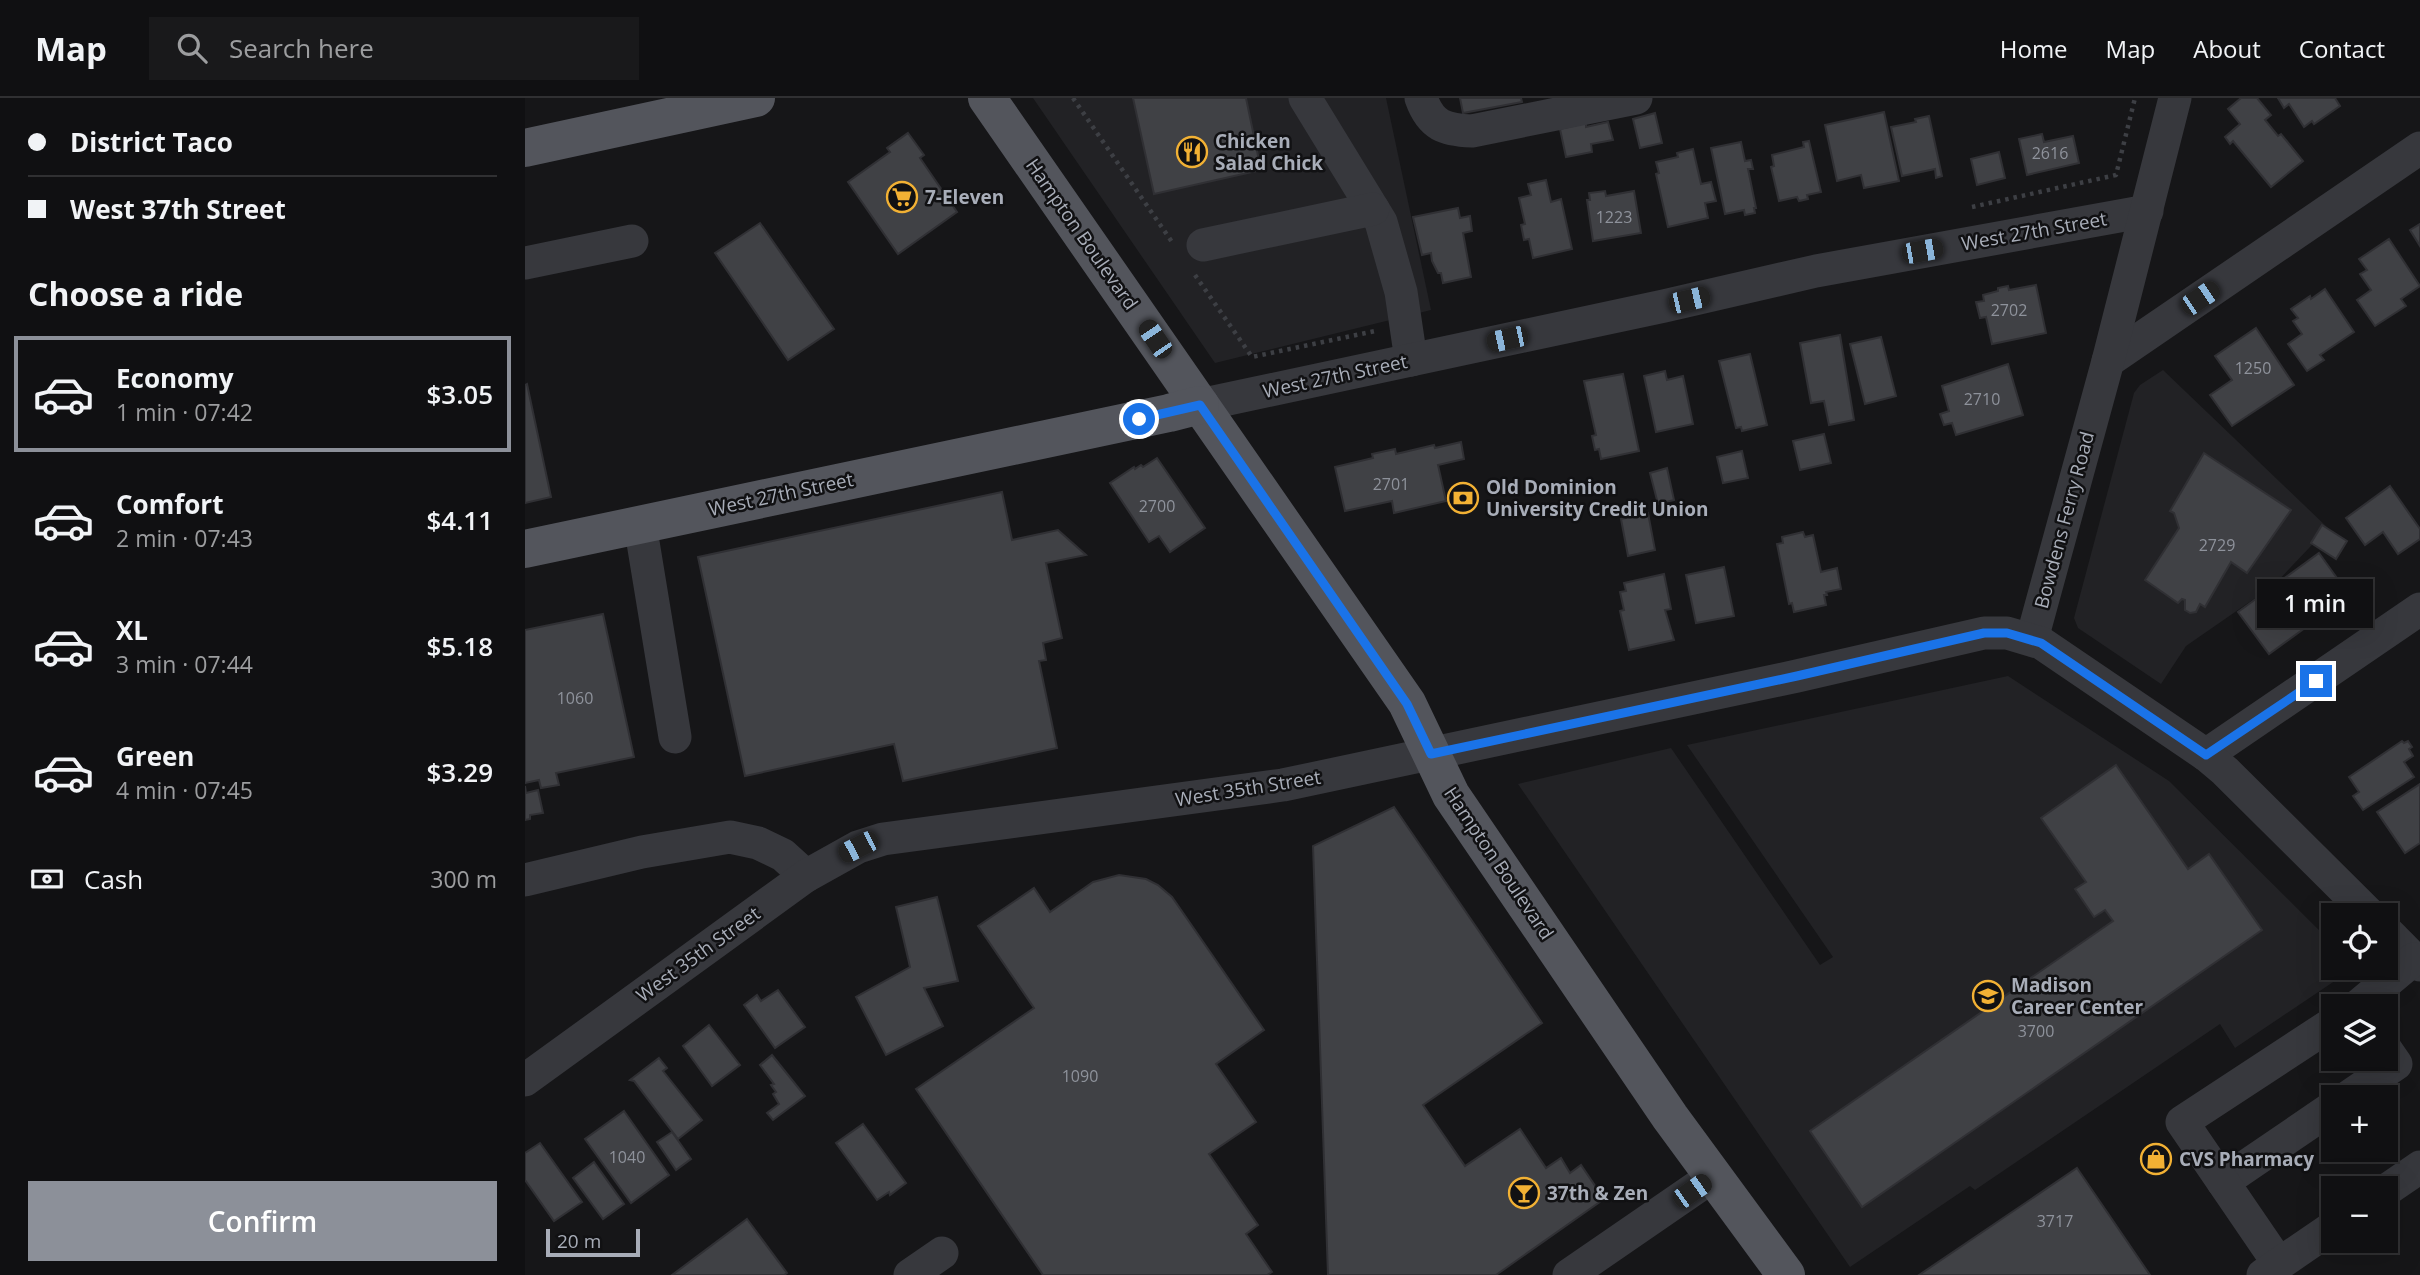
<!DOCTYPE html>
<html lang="en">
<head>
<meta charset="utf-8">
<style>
	:root { --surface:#101012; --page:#19191b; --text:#f1f3f6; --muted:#9c9d9f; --line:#303032; --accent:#8c9099 }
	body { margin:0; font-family:"Open Sans",sans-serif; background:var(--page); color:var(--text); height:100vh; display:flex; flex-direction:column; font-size:26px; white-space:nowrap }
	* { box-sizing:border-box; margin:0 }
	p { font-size:23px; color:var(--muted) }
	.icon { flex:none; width:38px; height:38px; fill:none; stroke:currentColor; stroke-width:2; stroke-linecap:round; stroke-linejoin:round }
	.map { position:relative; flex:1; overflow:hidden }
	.drawer { display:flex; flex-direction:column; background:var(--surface); width:525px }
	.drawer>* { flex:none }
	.hud { display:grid; align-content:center; height:154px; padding:0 28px; background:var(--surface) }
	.buttons { position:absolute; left:1796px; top:805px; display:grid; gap:14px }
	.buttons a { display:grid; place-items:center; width:77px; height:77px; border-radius:0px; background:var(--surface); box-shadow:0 7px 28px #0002,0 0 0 2px var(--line); font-size:35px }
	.scale { position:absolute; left:21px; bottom:18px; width:94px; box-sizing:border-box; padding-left:7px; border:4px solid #a8adb8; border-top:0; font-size:19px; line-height:24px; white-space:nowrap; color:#a8adb8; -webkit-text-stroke:5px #111113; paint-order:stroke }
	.end { position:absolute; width:32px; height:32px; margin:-16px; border:9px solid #1a73e8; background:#fff; box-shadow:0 0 0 4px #fff }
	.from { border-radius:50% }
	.bubble { position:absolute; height:49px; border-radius:0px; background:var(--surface); box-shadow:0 7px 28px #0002,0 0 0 2px var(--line); font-size:23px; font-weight:600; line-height:49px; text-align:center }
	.car { position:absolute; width:21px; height:42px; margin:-21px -10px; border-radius:9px; box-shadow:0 0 5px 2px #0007; background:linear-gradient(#222 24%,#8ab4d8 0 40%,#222 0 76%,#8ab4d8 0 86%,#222 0) }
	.hud b { display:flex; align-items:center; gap:24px; height:66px; font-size:26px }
	.hud b+b { border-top:2px solid var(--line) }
	.hud i { width:18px; height:18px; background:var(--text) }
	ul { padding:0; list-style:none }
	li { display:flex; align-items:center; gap:21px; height:116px; margin:0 14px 10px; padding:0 14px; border:4px solid transparent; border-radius:0px }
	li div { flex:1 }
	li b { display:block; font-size:26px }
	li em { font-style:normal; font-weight:600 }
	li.on { border-color:var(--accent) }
	li>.icon { width:63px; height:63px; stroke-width:1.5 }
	h2 { padding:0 28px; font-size:32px; line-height:84px }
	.pay { display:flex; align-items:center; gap:18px; height:77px; padding:0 28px; font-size:26px }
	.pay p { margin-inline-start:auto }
	.cta { display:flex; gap:14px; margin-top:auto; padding:14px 28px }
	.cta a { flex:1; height:80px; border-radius:0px; background:var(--accent); color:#fff; font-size:28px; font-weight:600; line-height:80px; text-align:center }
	header { display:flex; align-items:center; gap:42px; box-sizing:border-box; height:98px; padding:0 35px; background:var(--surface); border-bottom:2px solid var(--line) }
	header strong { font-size:33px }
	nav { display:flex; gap:38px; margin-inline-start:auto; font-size:24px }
	.search { width:490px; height:63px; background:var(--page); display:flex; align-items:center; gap:18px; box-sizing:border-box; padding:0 24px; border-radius:0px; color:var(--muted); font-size:26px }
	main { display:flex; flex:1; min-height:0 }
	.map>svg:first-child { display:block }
	.built { fill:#222225 }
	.building { fill:#404145; stroke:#303034; stroke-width:2 }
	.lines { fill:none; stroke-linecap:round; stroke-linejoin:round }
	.path { stroke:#3d3f44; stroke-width:4.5; stroke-dasharray:3.5 5; stroke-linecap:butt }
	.minor { stroke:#37383d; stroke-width:33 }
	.major { stroke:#53555c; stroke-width:38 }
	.route { stroke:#1a73e8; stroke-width:9 }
	.labels { text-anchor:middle; stroke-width:5; stroke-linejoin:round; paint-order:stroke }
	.number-label { font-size:16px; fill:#8e929b }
	.poi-label { font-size:19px; font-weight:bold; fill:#a8adb8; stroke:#111113; text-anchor:start }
	.street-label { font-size:19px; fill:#a8adb8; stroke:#111113 }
</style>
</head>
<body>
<header>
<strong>Map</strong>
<div class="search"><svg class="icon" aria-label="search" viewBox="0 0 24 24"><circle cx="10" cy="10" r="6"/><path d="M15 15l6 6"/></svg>Search here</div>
<nav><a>Home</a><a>Map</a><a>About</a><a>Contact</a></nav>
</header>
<main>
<section class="drawer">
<div class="hud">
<b><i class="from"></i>District Taco</b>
<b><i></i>West 37th Street</b>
</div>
<h2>Choose a ride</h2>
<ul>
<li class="on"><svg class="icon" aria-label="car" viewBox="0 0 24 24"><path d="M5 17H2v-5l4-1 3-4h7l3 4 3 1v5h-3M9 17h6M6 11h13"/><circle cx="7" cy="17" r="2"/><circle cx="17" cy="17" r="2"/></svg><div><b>Economy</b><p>1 min · 07:42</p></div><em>$3.05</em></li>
<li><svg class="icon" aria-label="car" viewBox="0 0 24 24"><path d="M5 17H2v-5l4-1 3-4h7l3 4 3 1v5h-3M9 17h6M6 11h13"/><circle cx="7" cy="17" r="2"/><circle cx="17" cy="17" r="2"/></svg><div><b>Comfort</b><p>2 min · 07:43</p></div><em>$4.11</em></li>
<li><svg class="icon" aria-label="car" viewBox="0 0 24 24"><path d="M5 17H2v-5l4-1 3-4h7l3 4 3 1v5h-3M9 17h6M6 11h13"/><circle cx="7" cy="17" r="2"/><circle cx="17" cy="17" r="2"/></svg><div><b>XL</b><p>3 min · 07:44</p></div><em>$5.18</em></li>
<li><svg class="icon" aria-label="car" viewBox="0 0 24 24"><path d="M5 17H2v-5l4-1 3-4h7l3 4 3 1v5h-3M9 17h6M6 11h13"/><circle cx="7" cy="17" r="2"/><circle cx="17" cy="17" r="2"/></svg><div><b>Green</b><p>4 min · 07:45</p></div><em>$3.29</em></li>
</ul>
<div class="pay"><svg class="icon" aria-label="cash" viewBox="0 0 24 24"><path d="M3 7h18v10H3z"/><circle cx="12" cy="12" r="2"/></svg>Cash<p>300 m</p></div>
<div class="cta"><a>Confirm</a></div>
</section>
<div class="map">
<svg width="1895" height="1177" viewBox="0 0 1895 1177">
	<rect width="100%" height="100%" fill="#161618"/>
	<g class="built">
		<path d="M508,0h353l45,212 -216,53z"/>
		<path d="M1638,272l165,158 -54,57 -88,61 -25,38 -83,-56 -4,-10 60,-225 6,-8z"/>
		<path d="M1483,578l161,105 164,163v24h21l-119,80 -15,-24 -245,166 -5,-4 -120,81 -332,-483 153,-36 149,217 13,-8 -146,-212z"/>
	</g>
	<g class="building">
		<path d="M608,0h113l15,72 -107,24z"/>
		<path d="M935,0h61l1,4 -59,11z"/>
		<path d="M1732,0l14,17 -6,5 13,16 3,-2 22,27 -32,26 -38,-46 -3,3 -5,-7 15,-13 -12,-15 13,-11z"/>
		<path d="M1753,0h57l5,8 -26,18 -2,-3 -8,6 -15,-23 -5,4z"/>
		<path d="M1359,14l15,69 -35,7 -3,-13 -24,6 -12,-56z"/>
		<path d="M1130,15l7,30 -22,5 -7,-29z"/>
		<path d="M1404,18l13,60 -6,2 -1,-9 -33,7 -11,-49 25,-5 -1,-3z"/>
		<path d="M1083,24l5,18 -22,4 1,8 -26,5 -6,-28 26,-6v4z"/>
		<path d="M383,35l16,22 -4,3 37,54 -59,42 -50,-72 42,-30 -3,-4z"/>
		<path d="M1517,36l2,8 29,-6 6,27 -52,12 -8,-36z"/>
		<path d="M1284,43l12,51 -14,3 1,4 -9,2 -2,-4 -18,4 -8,-34 3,-1 -2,-11 32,-8 -1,-5z"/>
		<path d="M1216,44l4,19 6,-1 2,9h-5l8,39h-2l1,5 -10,2 -1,-5 -19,4 -14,-66z"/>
		<path d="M1168,51l8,35 10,-2 5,19 -11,2 3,15 -40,9 -12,-53 3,-1 -3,-11 22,-5 -1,-4z"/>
		<path d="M1474,54l6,26 -28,7 -6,-26z"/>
		<path d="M1021,82l5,22 10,-3 11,50 -39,9 -4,-19 -5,1 -3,-15 4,-1 -6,-26 12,-3 -3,-11z"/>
		<path d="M1080,93l1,5 28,-5 7,42 -48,8 -6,-41h3l-1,-7z"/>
		<path d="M933,110l2,10 10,-2 2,15 -9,2 8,44 -28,6 -2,-10h-3l-6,-12 -1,-8 -9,2 -9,-38z"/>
		<path d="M235,125l74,106 -46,31 -73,-107z"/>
		<path d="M1895,126v22l-10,-16z"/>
		<path d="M1864,141l31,47 -19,13 5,7 -31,20 -18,-26 14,-10 -11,-16 7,-4 -8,-11z"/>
		<path d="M1511,187l10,48 -54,11 -6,-27 -6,1 -4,-16 8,-1 -1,-6 15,-4v-3l10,-2 1,4z"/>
		<path d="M1800,191l29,43 -34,23 4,5 -17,11 -19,-27 14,-10 -9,-13 5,-3 -7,-9 19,-13 1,3z"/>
		<path d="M1731,230l38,57 -62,41 -22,-31 22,-15 -17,-24z"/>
		<path d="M1315,237l14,85 -25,5 -5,-24 -13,2 -11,-60z"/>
		<path d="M1356,239l15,59 -31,8 -15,-60z"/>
		<path d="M1225,256l17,71 -25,6 -1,-4 -5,1 -17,-67z"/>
		<path d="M1483,266l15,51 -67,20 -4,-12 -8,2 -4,-11 9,-3 -7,-25z"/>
		<path d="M1140,273l2,9 16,-4 10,48 -37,8 -12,-56z"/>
		<path d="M1098,276l16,77 -38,8 -2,-10 -4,1 -3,-14 4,-1 -12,-54z"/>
		<path d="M2,286l24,113 -26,6v-118z"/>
		<path d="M1299,336l7,29 -31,7 -7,-29z"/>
		<path d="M936,344l3,17 -26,6 8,36 -52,12 -2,-12 -47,10 -10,-44 38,-9 -1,-4 23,-5 1,5 38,-9 1,3z"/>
		<path d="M1217,353l6,27 -25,5 -6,-26z"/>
		<path d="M1679,355l87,57 -44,63 -16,-11 -26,45 -5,-3 -4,8 -6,1 -5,-3v-10l-3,-1 -4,4 -33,-23 34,-52 -5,-15 -4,-2z"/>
		<path d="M632,360l48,70 -35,24 -11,-16 -10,6 -39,-59 24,-16 1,2 6,-4 2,2z"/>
		<path d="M1142,370l7,32 -16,4 -8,-31z"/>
		<path d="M1865,388l30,43v10l-22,15 -15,-22 -18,13 -19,-27z"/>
		<path d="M477,394l10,48 46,-10 28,25 -40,8 16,75 -19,5 3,17 -7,1 18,87 -154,33 -9,-37 -149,32 -47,-219z"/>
		<path d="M1123,415l7,37 -27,6 -7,-37z"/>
		<path d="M1797,427l25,16 -11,18 -25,-16z"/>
		<path d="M1278,434l2,5 8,-2 8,37 16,-4 4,21 -15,3 1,3h-3l2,10 -32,7 -2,-9 -3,1 -12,-60 6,-1 -1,-6z"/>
		<path d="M1794,455l28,39 -41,29 3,4 -40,29 -31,-42z"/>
		<path d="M1199,469l10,49 -38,7 -10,-48z"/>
		<path d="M1139,476l7,35 -6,1 9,30 -45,10 -9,-39 4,-1 -4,-18 6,-1 -2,-8z"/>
		<path d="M78,516l31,143 -78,16 3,12 -18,3 -2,-8 -14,3v-153z"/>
		<path d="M1877,643l2,2 4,-2 4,6 -3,2 4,7 -9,6 10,15 -51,33 -10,-14 6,-4 -10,-15z"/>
		<path d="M1591,667l72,104 21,-15 53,76 -400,277 -52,-76 303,-210 -8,-11 -11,7 -19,-28 11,-7 -45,-64z"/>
		<path d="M1895,686v59l-15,10 -28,-41z"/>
		<path d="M0,688l1,7 12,-3 5,23 -13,2v4l-5,1z"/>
		<path d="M869,709l148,216 -119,82 42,61 55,-37 26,39 15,-10 9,15 11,-8 23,34 -108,76h-168l-15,-429z"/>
		<path d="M594,777l27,4 12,6 14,12 92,133 -48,34 40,58 -47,32 49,71 -12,9 26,38 -5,3h-224l-127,-186 118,-81 -56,-82 56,-38 16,24 43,-30z"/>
		<path d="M412,799l21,84 -34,7 19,38 -57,29 -30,-58 54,-30 -14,-60z"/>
		<path d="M253,892l27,37 -30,21 -31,-43 13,-10 4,6z"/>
		<path d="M184,927l31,40 -28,21 -29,-40z"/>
		<path d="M247,957l33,41 -32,24 -6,-7 12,-9 -6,-10 3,-2 -5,-7 3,-1 -14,-19z"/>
		<path d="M134,960l8,10 -4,3 39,49 -24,19 -44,-58 -4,-1z"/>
		<path d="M99,1013l45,64 -38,28 -46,-64z"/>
		<path d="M338,1026l43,59 -16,12 -1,-3 -12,8 -41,-57z"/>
		<path d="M147,1034l19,27 -15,11 -19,-28z"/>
		<path d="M15,1045l42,59 -28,19 -29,-41v-27z"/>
		<path d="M69,1064l30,42 -21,15 -30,-41z"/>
		<path d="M1552,1070l73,107h-231z"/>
		<path d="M222,1121l40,54 -3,2h-112z"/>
	</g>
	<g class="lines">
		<g class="path">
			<path d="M548,0l99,144"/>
			<path d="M1447,109l144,-32 19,-77"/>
			<path d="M670,177l57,82 123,-26"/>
		</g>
		<g class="minor">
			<path d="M780,0l76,124 20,70 10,68"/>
			<path d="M896,0c10,28 24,32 51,33l164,-33"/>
			<path d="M678,147l170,-36"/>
			<path d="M0,165l107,-22"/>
			<path d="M1583,263l312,-213"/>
			<path d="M675,307l464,-99 152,-35 331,-60"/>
			<path d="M115,426l35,213"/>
			<path d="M1507,541l76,-278 67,-263"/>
			<path d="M1681,657l214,-146"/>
			<path d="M0,782l117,-28 88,-15 28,6 25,12 23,21"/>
			<path d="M1860,832l35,35"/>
			<path d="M1833,908l56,-47"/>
			<path d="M0,982l281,-204 52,-29 25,-8 400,-54 514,-109 187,-43h23l34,10 165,112 19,16 145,144"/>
			<path d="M1823,999l48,-33 -11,-16"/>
			<path d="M1698,1084l110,-75"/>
			<path d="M1860,1093l35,-24"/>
			<path d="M1754,1166l-97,-142 151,-99"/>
			<path d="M385,1177l32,-22"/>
			<path d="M1044,1177l144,-99"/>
			<path d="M1738,1177l70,-48"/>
		</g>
		<g class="major">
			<path d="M462,0l420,605 44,92 219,322 116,158"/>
			<path d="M0,50l231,-50"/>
			<path d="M0,451l644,-136 31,-8"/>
		</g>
	</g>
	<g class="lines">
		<path class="route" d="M614,321l61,-14 207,299 24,50 366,-78 187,-43h23l34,10 165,112 110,-74"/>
	</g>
	<defs>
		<g id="restaurant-ring" transform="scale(1.575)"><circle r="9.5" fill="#111113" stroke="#f2b134" stroke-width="1.5"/><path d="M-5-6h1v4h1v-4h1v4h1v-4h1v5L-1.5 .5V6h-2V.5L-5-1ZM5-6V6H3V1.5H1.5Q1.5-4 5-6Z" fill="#f2b134"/></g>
		<g id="supermarket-ring" transform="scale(1.575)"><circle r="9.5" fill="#111113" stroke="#f2b134" stroke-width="1.5"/><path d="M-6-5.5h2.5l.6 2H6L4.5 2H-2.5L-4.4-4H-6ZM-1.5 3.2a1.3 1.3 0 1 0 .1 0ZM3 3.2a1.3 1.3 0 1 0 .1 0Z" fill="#f2b134"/></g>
		<g id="bank-ring" transform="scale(1.575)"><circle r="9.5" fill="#111113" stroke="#f2b134" stroke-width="1.5"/><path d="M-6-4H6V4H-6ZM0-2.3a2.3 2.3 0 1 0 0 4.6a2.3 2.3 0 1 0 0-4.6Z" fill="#f2b134"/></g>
		<g id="school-ring" transform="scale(1.575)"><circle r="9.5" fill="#111113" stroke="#f2b134" stroke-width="1.5"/><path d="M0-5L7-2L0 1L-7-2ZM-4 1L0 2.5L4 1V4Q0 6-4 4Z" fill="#f2b134"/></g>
		<g id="shop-ring" transform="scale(1.575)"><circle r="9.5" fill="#111113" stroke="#f2b134" stroke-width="1.5"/><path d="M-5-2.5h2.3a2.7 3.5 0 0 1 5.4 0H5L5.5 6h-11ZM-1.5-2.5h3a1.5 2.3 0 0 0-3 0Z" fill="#f2b134"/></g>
		<g id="bar-ring" transform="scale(1.575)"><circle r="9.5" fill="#111113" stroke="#f2b134" stroke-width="1.5"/><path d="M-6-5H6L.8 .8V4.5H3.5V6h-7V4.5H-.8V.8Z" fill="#f2b134"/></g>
	</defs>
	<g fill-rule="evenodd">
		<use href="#restaurant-ring" x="667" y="54"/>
		<use href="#supermarket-ring" x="377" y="99"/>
		<use href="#bank-ring" x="938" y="400"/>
		<use href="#school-ring" x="1463" y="898"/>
		<use href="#shop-ring" x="1631" y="1061"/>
		<use href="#bar-ring" x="999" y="1095"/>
	</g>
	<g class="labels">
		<g class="number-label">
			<text x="1525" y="61">2616</text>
			<text x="1089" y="125">1223</text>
			<text x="1484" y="218">2702</text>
			<text x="1728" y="276">1250</text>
			<text x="1457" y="307">2710</text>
			<text x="866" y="392">2701</text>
			<text x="632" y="414">2700</text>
			<text x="1692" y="453">2729</text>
			<text x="50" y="606">1060</text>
			<text x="1511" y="939">3700</text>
			<text x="555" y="984">1090</text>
			<text x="102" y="1065">1040</text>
			<text x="1530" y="1129">3717</text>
		</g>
		<g class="poi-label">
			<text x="690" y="50">Chicken<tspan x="690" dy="22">Salad Chick</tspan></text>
			<text x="400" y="106">7-Eleven</text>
			<text x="961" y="396">Old Dominion<tspan x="961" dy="22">University Credit Union</tspan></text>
			<text x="1486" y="894">Madison<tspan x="1486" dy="22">Career Center</tspan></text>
			<text x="1654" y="1068">CVS Pharmacy</text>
			<text x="1022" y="1102">37th &amp; Zen</text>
		</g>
		<g class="street-label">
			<text transform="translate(1509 133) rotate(-10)" y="7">West 27th Street</text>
			<text transform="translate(557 136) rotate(55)" y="7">Hampton Boulevard</text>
			<text transform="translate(810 278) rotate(-12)" y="7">West 27th Street</text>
			<text transform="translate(256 396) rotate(-12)" y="7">West 27th Street</text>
			<text transform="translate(1539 422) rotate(-75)" y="7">Bowdens Ferry Road</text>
			<text transform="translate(723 690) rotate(-9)" y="7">West 35th Street</text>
			<text transform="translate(974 765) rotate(56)" y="7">Hampton Boulevard</text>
			<text transform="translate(173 856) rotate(-36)" y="7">West 35th Street</text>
		</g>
	</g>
</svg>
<div class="buttons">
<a><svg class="icon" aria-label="locate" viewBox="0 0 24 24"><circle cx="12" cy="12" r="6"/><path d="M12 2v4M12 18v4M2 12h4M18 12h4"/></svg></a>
<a><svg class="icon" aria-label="layers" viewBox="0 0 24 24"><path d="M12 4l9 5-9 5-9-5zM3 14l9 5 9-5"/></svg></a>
<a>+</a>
<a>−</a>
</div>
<div class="scale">20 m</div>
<i class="end from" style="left:614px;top:321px"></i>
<i class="end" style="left:1791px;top:583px"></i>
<div class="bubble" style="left:1732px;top:481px;width:116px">1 min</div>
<i class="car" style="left:1397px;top:153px;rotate:80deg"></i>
<i class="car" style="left:1675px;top:200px;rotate:56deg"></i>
<i class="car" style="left:1164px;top:202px;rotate:77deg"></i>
<i class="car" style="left:630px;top:241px;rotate:326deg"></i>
<i class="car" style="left:982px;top:241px;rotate:258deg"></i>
<i class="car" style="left:333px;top:749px;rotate:243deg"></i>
<i class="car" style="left:1167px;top:1093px;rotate:55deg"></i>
</div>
</main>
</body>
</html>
